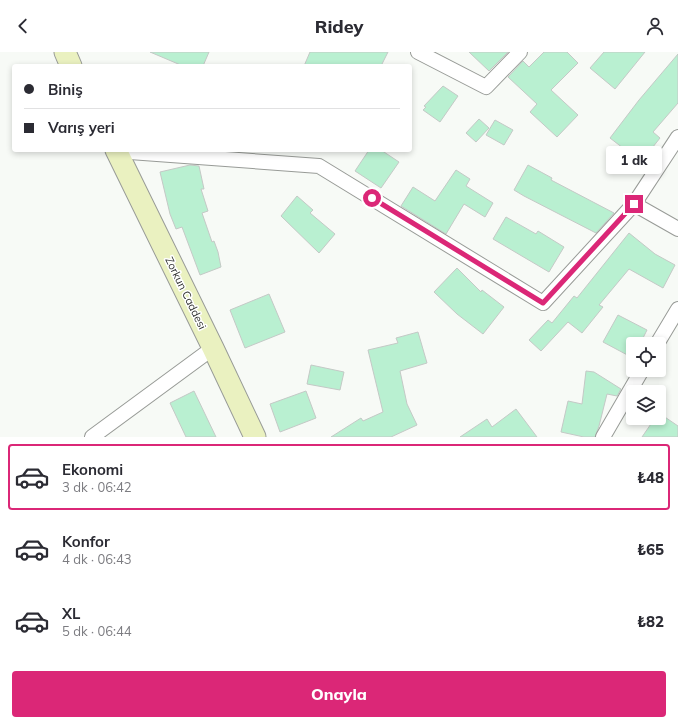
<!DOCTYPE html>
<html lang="tr">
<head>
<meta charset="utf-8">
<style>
	:root { --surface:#fff; --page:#f2f2f3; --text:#2b2b33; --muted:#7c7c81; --line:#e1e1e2; --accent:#db2777 }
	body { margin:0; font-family:Mulish,sans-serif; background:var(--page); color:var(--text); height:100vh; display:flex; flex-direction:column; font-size:15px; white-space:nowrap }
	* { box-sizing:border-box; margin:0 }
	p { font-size:13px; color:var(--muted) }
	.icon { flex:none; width:22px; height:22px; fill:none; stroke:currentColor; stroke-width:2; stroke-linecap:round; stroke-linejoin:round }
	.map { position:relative; height:385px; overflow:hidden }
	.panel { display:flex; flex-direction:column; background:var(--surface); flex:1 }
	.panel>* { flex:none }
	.banner { position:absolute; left:12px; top:12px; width:400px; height:88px; border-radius:4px; box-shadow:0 2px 6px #0003; display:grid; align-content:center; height:88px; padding:0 12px; background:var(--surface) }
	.tools { position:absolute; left:626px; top:285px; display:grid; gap:8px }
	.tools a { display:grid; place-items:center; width:40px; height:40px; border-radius:4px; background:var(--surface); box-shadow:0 2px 6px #0003; font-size:20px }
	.end { position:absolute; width:18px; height:18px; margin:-9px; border:5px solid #db2777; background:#fff; box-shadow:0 0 0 2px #fff }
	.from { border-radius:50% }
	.bubble { position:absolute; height:28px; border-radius:4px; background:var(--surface); box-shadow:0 2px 6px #0003; font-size:13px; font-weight:800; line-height:28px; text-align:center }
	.banner b { display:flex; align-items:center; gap:14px; height:38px; font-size:15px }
	.banner b+b { border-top:1px solid var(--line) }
	.banner i { width:10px; height:10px; background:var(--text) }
	ul { padding:7px 0 0; list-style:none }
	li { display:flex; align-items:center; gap:12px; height:66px; margin:0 8px 6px; padding:0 4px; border:2px solid transparent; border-radius:4px }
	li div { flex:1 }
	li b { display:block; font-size:15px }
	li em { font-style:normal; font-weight:800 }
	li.on { border-color:var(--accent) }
	li>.icon { width:36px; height:36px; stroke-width:1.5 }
	.cta { display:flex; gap:8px; margin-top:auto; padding:8px 12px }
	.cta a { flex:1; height:46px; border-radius:4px; background:var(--accent); color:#fff; font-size:16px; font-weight:800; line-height:46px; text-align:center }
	header { display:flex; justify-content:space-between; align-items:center; height:52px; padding:0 12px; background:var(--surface); font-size:18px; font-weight:800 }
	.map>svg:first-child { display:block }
	.building { fill:#b9f0d1; stroke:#c4c9c6 }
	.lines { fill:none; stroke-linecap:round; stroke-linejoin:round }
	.street-casing { stroke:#989b97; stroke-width:16 }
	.secondary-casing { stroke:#989b97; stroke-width:23 }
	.street { stroke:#fff; stroke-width:14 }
	.secondary { stroke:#eaf1c0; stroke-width:21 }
	.route { stroke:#db2777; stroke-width:5 }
	.labels { text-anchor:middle; stroke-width:3; stroke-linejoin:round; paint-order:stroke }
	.street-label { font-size:11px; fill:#303130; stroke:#fff }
</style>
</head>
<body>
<header><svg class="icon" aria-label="back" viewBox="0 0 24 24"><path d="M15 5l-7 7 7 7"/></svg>Ridey<svg class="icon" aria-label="person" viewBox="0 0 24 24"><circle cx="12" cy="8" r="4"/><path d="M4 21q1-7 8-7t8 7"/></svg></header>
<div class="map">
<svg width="678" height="385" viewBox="0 0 678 385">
	<rect width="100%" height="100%" fill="#f7faf6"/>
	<g class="building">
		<path d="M150,0h59l-6,14h-20z"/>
		<path d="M310,0h78l-7,14h-77z"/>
		<path d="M469,0h39l-19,19z"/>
		<path d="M544,0h23l11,11 -27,27 27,25 -21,22 -27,-25 7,-8 -29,-27 15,-16 6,6z"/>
		<path d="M604,0h41l-30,37 -25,-21z"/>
		<path d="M678,2v49l-25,29 7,6 -19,24 -31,-24 29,-38z"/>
		<path d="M443,34l15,10 -18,26 -17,-12 3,-3 -2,-1z"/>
		<path d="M479,67l10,9 -13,14 -10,-9z"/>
		<path d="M495,68l18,10 -9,15 -18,-10z"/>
		<path d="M369,98h12l18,12 -18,26 -26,-17z"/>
		<path d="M190,113l9,1 5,23h-3l7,22 -6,2 10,29 2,-1 4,11 3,15 -21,8 -18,-48 -6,2 -6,-15 -10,-42z"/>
		<path d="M528,113l24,13 -1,2 63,33 -18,20 -72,-37 -10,-6z"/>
		<path d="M456,118l14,9 -4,7 27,17 -8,14 -21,-13 -18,30 -45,-28 12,-19 22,14z"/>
		<path d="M297,144l16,14 -3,3 25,21 -16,19 -38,-37z"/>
		<path d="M506,165l30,17 2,-3 26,16 -15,25 -56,-33z"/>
		<path d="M629,181l26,21 20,11 -12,23 -34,-19 -30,36 4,2 -21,26 -14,-11 -27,29 -12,-11 19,-20 4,3 22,-27 3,2z"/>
		<path d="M457,216l24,24 1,-2 22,17 -21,27 -26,-20 -23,-22z"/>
		<path d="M269,242l16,38 -40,16 -15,-38z"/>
		<path d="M618,263l29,15 -7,14h-7v14l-30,-16z"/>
		<path d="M418,280l9,31 -27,8 7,33 10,21 -26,12h-60l30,-19 2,3 20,-9 -15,-62 30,-7 -2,-5z"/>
		<path d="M311,313l33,7 -4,18 -33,-6z"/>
		<path d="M586,319l8,1 27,17 -4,7 -10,-2 -8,32 -4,11h-11l-23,-5 7,-31 14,3z"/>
		<path d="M194,339l22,46h-30l-16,-34z"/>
		<path d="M306,339l10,27 -36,14 -10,-28z"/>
		<path d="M516,357l21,28h-77l27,-18 5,8z"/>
		<path d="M659,361l19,13v11h-36l13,-19h4z"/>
	</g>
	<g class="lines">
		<g class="street-casing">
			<g id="street">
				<path d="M418,0l68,35 34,-35"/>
				<path d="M116,99l203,15 224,137 91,-99 44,-67"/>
				<path d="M634,152l44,25"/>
				<path d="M657,292l21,-35"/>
				<path d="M92,385l121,-89"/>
				<path d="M603,385l39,-67"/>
			</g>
		</g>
		<g class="secondary-casing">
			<g id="secondary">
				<path d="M65,0l6,14"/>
				<path d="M116,98l97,198 42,89"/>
			</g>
		</g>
		<use href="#street" class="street"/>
		<use href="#secondary" class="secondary"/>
	</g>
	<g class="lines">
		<path class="route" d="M372,146l171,105 91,-99"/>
	</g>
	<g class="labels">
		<g class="street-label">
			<text transform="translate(186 241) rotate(64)" y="4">Zorkun Caddesi</text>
		</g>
	</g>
</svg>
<div class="tools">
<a><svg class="icon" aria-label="locate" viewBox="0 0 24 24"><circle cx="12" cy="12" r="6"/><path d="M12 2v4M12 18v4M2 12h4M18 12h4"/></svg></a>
<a><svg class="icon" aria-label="layers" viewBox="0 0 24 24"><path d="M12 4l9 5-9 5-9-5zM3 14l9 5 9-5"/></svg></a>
</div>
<i class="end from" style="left:372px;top:146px"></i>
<i class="end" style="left:634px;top:152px"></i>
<div class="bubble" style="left:606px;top:94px;width:56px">1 dk</div>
<div class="banner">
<b><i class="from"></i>Biniş</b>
<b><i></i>Varış yeri</b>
</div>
</div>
<section class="panel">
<ul>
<li class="on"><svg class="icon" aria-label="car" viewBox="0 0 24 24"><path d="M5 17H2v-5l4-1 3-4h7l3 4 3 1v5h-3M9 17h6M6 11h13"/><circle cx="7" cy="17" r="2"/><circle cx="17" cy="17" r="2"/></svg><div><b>Ekonomi</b><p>3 dk · 06:42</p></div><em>₺48</em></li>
<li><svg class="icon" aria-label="car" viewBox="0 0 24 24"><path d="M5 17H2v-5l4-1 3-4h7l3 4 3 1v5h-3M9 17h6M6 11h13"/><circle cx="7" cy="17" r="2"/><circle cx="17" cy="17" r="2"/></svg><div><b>Konfor</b><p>4 dk · 06:43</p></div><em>₺65</em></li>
<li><svg class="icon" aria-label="car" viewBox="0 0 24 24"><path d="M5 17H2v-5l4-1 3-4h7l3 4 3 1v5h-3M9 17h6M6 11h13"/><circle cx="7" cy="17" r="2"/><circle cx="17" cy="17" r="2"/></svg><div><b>XL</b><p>5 dk · 06:44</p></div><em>₺82</em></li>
</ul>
<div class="cta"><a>Onayla</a></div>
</section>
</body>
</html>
